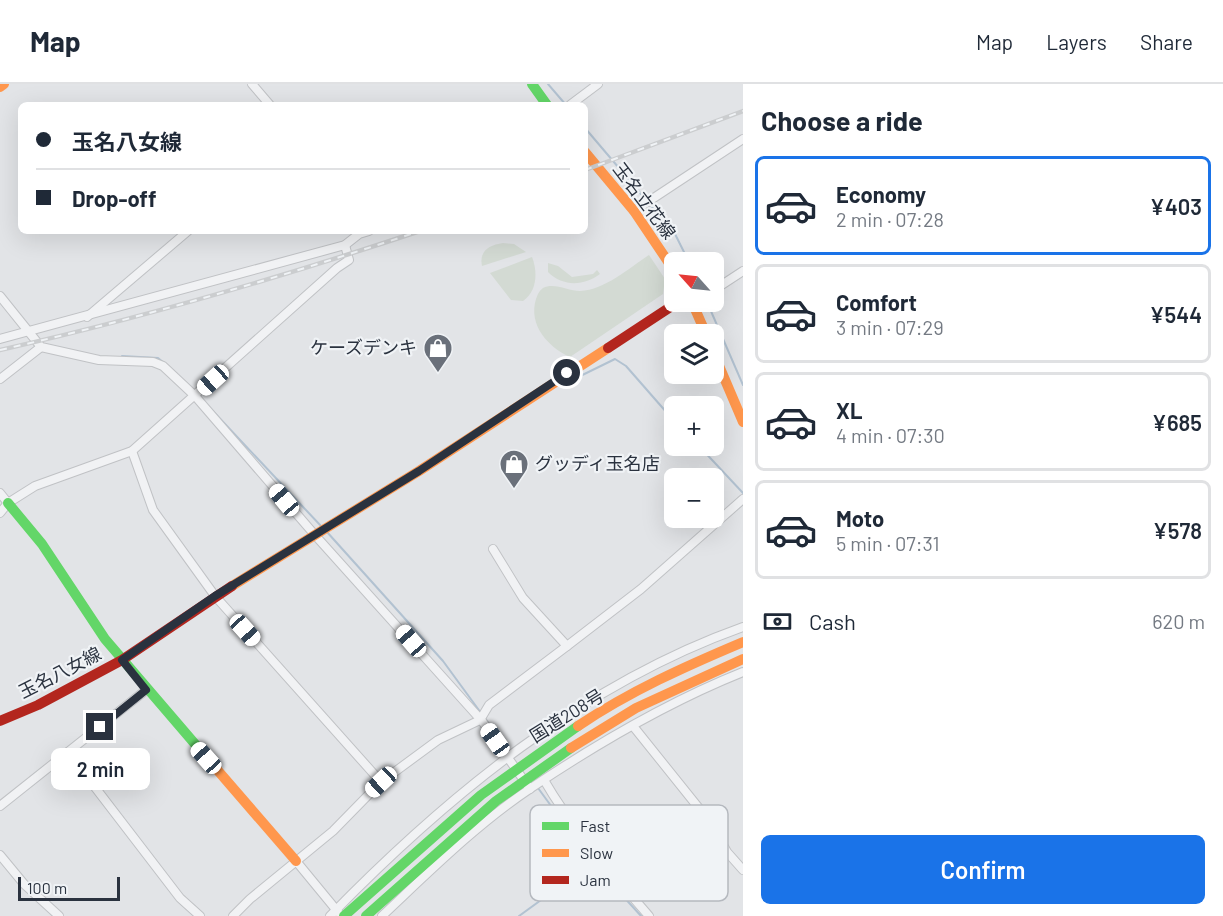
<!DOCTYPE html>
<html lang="en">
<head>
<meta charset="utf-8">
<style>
	:root { --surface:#fff; --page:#f2f2f3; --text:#1f2937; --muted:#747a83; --line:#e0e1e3; --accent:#1a73e8 }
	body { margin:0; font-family:Barlow,"Noto Sans JP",sans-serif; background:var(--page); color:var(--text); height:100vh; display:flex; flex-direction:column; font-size:22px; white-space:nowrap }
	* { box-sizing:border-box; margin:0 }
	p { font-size:20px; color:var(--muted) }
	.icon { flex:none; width:33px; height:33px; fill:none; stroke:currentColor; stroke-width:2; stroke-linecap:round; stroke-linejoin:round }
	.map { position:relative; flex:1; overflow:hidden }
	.details { display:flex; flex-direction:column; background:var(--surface); width:480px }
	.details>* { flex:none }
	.banner { position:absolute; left:18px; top:18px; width:570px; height:132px; border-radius:9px; box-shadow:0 6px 24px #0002; display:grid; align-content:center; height:132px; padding:0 18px; background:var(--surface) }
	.needle { width:39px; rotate:297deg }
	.controls { position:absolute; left:664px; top:168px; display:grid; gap:12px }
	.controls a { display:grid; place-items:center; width:60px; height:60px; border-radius:9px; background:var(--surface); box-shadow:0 6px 24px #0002; font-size:30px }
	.scale { position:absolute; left:18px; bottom:15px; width:102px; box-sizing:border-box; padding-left:6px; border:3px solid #2a323f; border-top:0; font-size:16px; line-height:21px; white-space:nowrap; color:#2a323f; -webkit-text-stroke:4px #f0f3f6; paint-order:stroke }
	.end { position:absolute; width:27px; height:27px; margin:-14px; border:8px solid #2a323f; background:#fff; box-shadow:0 0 0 3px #fff }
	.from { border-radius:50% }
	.bubble { position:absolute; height:42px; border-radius:9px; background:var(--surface); box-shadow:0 6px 24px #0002; font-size:20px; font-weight:600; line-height:42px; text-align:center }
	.car { position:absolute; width:18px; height:36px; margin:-18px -9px; border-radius:8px; box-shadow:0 0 4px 2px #0007; background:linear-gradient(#fff 24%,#345 0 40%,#fff 0 76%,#345 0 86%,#fff 0) }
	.banner b { display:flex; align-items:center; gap:21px; height:57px; font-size:22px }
	.banner b+b { border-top:2px solid var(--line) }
	.banner i { width:15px; height:15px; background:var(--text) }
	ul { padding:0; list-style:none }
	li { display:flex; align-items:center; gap:18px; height:99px; margin:0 12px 9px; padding:0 6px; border:3px solid var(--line); border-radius:9px }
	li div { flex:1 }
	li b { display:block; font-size:22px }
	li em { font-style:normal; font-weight:600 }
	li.current { border-color:var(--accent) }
	li>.icon { width:54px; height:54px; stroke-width:1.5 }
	h2 { padding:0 18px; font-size:27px; line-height:72px }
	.pay { display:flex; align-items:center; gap:15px; height:66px; padding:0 18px; font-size:22px }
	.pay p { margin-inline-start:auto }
	.button { display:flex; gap:12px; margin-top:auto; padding:12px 18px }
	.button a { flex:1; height:69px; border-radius:9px; background:var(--accent); color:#fff; font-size:24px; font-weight:600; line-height:69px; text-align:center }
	header { display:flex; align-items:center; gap:36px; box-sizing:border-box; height:84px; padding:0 30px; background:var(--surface); border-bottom:2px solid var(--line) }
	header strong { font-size:28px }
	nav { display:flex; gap:33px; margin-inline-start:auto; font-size:21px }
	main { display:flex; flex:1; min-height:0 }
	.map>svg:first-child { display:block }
	.green { fill:#d3dad3 }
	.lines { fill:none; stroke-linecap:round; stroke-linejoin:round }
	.stream { stroke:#b2c2d1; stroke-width:2 }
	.street-casing { stroke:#c0c2c5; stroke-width:10 }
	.street { stroke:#f1f2f4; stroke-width:8 }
	.fast { stroke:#63d668; stroke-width:10 }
	.slow { stroke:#ff974d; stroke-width:10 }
	.jam { stroke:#b3261e; stroke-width:10 }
	.rail-casing { stroke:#cbcdcf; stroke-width:4.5 }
	.rail { stroke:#f0f3f6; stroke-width:2; stroke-dasharray:7; stroke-linecap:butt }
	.route { stroke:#2a323f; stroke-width:8 }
	.labels { text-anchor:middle; stroke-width:4.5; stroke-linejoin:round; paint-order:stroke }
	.street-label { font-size:18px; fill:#2a323f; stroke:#f0f3f6 }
	.poi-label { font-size:18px; fill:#2a323f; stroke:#f0f3f6; text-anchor:end }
	.key { fill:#f0f3f6; stroke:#b5b9bf; stroke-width:1.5 }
	.key-label { font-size:16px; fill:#2a323f }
</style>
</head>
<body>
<header>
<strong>Map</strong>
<nav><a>Map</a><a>Layers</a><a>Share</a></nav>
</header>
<main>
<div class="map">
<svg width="743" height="832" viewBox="0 0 743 832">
	<rect width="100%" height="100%" fill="#e2e4e7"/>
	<g class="green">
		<path d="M503,159l11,1 12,8 -44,14c-3,-15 7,-21 21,-23z"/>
		<path d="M649,171l16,24 -2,15 -93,63c-22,-10 -42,-32 -34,-58 2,-5 3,-8 7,-11 11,-6 25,3 37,3 25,-1 49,-23 69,-36z"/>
		<path d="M532,173c6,15 5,34 -9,44l-12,-1 -21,-27z"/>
		<path d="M548,179l10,3 14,11 21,-3 4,-4 3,4c-16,12 -37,13 -52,-2z"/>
	</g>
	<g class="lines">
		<g class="stream">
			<path d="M548,0l18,21"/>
			<path d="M585,44l90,106 14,28"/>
			<path d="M707,218l36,83"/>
			<path d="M122,272l36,2 19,16"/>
			<path d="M562,301l53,-26 11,7 49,56"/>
			<path d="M210,324l111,118"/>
			<path d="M699,362l44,47"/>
			<path d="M327,448l116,129 38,52"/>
			<path d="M484,633l23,31"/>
			<path d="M538,704l54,74 49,54"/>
			<path d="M519,832l73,-53"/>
		</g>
		<g class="street-casing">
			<g id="street">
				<path d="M252,0l18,21"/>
				<path d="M570,21l28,-21"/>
				<path d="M634,127l109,-72"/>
				<path d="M714,206l29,-19"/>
				<path d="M0,212l41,51 58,13 54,2 10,4 32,30 119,138 168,187 48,68"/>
				<path d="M87,233l101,-86"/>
				<path d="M0,255l345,-94 14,-11 10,-3"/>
				<path d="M0,295l41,-32"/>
				<path d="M132,367l21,59 62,86 166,186"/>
				<path d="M0,409l8,10"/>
				<path d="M0,429l8,-10 27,-17 97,-35 205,-183 12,-8 -4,-15"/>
				<path d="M567,562l74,-57 102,-90"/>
				<path d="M633,642l77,96 17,30 16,18"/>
				<path d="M68,668l112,146 20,18"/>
				<path d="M544,696c29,50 67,92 105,136"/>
				<path d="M0,722l146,-116"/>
				<path d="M0,771l24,29 35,32"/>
				<path d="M296,777l42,51"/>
				<path d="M233,832l17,-17 83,-68 48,-49 57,-42 42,-20 9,-15 78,-59 -44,-48 -30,-49"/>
				<path d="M330,832c117,-120 253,-232 413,-289"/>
				<path d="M382,832c47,-44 95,-92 149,-128 67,-45 137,-86 212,-116"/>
			</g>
		</g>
		<use href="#street" class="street"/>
		<g class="fast">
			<path d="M532,0l15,21"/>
			<path d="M8,419l34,41 63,95 108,126"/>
			<path d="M344,832l137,-121 97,-69"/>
			<path d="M366,832l130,-115 75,-53"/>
		</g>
		<g class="slow">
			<path d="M0,3l4,-3"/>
			<path d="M585,68l49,59 41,61"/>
			<path d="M692,218l14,32"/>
			<path d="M714,270l29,68"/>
			<path d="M232,502l187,-115 189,-123"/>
			<path d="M578,642c52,-35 108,-60 165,-84"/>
			<path d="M571,664l65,-40 107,-49"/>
			<path d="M213,681l83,96"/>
		</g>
		<g class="jam">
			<path d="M608,264l70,-46"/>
			<path d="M0,637l38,-16 84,-45 110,-74"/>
		</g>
		<g class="rail-casing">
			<g id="rail">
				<path d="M585,86l158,-59"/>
				<path d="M0,266c142,-32 282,-73 420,-119"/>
			</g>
		</g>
		<use href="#rail" class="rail"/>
	</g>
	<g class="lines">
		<path class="route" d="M100,643l46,-37 -24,-30 93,-64 204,-125 148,-98"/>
	</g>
	<defs>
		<g id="shop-pin" transform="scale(1.5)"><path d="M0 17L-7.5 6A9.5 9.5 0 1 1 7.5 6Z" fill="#6a707a" stroke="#f0f3f6"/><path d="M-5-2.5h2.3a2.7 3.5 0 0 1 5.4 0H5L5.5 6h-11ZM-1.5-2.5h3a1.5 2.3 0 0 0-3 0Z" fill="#fff"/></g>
	</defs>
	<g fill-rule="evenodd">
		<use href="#shop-pin" x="438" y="264"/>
		<use href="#shop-pin" x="514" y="380"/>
	</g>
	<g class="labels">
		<g class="street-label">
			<text transform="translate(644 117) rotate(53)" y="6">玉名立花線</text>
			<text transform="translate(60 589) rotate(-27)" y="6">玉名八女線</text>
			<text transform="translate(567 632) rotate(-32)" y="6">国道208号</text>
		</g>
		<g class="poi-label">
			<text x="417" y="270">ケーズデンキ</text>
			<text x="535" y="386" text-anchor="start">グッディ玉名店</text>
		</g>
	</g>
	<rect x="530" y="721" width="198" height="96" rx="9" class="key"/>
	<rect x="542" y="738" width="27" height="8" fill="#63d668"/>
	<rect x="542" y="765" width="27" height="8" fill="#ff974d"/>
	<rect x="542" y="792" width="27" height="8" fill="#b3261e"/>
	<g class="key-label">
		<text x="580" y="748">Fast</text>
		<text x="580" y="775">Slow</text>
		<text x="580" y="802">Jam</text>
	</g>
</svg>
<div class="controls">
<a><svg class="needle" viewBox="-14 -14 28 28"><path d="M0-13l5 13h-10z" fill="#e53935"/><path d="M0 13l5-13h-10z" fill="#747a83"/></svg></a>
<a><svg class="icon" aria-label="layers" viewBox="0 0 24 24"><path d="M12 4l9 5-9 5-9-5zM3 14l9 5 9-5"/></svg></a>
<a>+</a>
<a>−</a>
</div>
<div class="scale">100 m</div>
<i class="end from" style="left:567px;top:289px"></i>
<i class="end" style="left:100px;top:643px"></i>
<div class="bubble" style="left:51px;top:664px;width:99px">2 min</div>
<i class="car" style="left:213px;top:296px;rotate:228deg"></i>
<i class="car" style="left:284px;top:416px;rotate:320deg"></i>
<i class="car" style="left:245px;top:546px;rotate:138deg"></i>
<i class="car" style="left:411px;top:557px;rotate:319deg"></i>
<i class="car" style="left:495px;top:656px;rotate:325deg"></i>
<i class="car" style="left:206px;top:674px;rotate:318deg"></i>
<i class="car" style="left:381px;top:698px;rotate:227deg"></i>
<div class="banner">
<b><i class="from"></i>玉名八女線</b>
<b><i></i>Drop-off</b>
</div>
</div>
<section class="details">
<h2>Choose a ride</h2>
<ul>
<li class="current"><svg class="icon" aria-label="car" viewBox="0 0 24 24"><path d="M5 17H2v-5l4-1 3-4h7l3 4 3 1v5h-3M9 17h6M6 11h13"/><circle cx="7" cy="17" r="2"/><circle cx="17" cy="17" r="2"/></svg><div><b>Economy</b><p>2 min · 07:28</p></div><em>¥403</em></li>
<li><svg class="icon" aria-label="car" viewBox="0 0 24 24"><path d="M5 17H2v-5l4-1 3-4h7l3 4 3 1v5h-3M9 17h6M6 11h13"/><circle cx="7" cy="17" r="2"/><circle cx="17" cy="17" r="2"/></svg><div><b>Comfort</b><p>3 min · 07:29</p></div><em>¥544</em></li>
<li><svg class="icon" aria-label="car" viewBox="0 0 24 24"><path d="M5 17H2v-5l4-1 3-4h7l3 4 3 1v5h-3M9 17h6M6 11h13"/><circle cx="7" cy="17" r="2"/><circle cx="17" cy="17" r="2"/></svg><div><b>XL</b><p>4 min · 07:30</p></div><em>¥685</em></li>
<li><svg class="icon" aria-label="car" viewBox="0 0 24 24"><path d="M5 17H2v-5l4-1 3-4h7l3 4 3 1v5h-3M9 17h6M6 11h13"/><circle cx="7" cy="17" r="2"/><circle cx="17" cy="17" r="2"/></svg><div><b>Moto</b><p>5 min · 07:31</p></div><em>¥578</em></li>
</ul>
<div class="pay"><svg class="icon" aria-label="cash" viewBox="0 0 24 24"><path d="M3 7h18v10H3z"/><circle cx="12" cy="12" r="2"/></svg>Cash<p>620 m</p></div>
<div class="button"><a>Confirm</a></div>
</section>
</main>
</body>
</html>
